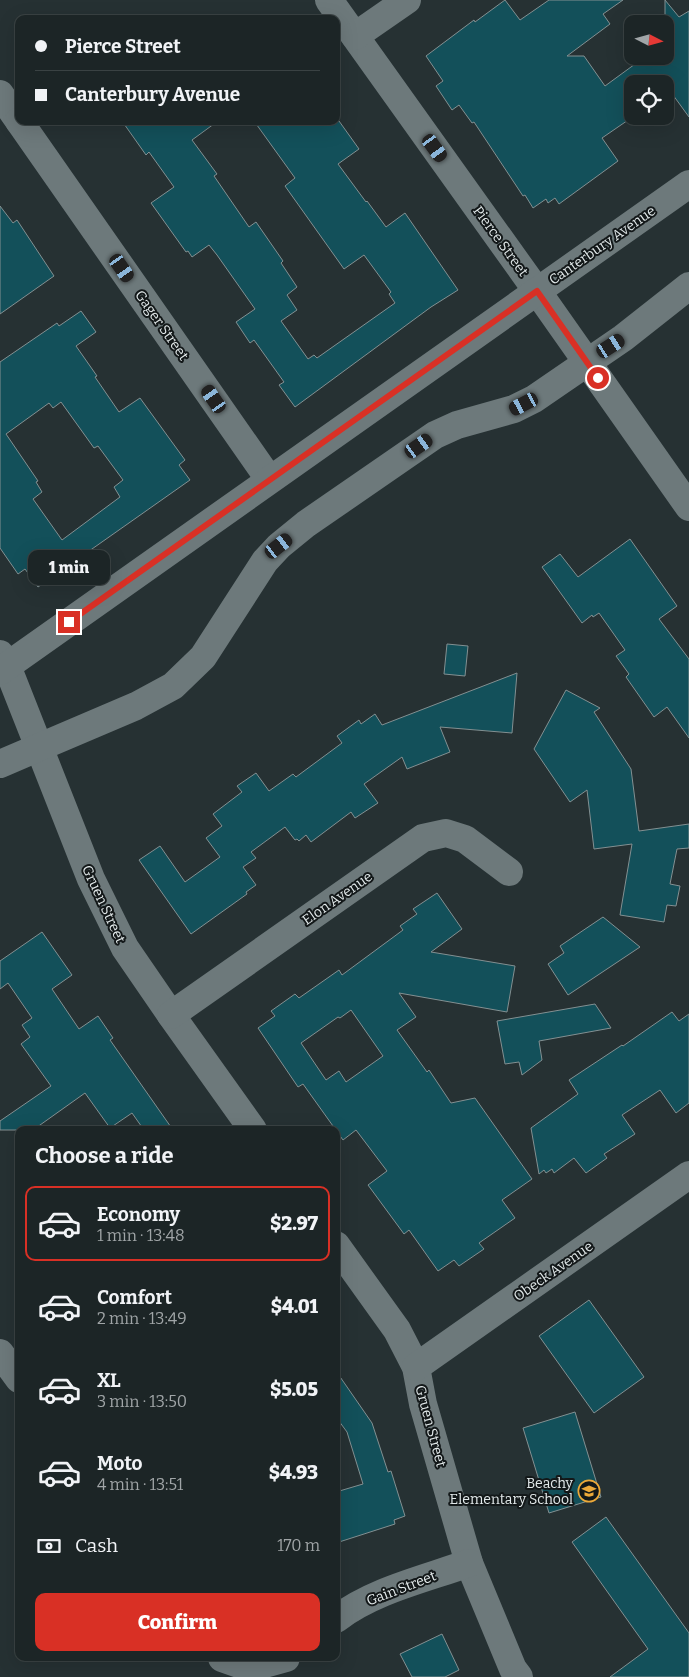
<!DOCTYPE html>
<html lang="en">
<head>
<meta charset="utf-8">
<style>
	:root { --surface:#1c2526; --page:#293132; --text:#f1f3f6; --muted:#a0a5a7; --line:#3a4243; --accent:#d93025 }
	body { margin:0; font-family:Bitter,serif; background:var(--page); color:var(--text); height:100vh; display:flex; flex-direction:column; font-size:19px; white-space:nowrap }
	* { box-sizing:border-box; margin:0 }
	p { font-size:16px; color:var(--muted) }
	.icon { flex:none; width:28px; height:28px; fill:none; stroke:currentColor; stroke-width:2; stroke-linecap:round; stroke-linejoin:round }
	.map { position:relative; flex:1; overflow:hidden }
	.side { position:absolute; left:15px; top:1126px; width:325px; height:535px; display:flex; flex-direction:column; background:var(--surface); border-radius:10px; box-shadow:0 5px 20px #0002,0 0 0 1px var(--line) }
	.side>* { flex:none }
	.top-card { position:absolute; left:15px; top:15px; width:325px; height:110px; border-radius:10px; box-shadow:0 5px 20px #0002,0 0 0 1px var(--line); display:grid; align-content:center; height:110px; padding:0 20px; background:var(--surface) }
	.needle { width:32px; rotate:96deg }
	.fabs { position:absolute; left:624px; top:15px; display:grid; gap:10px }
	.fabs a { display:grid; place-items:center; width:50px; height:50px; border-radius:10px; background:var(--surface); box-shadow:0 5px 20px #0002,0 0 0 1px var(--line); font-size:25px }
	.end { position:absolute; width:22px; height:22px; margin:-11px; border:6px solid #d93025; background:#fff; box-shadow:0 0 0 2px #fff }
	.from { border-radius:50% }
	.bubble { position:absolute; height:35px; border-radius:10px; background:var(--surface); box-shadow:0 5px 20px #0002,0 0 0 1px var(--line); font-size:16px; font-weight:800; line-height:35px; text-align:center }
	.car { position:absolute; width:15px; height:30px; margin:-15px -8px; border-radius:6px; box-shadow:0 0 4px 1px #0007; background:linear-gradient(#222 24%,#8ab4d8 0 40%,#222 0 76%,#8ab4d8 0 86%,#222 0) }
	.top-card b { display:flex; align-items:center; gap:18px; height:48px; font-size:19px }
	.top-card b+b { border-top:1px solid var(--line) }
	.top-card i { width:12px; height:12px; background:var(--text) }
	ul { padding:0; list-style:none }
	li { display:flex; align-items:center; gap:15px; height:75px; margin:0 10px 8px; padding:0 10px; border:2px solid transparent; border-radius:10px }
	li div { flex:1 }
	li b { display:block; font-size:19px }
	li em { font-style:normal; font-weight:800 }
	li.selected { border-color:var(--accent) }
	li>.icon { width:45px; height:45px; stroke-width:1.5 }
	h2 { padding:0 20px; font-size:22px; line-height:60px }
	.pay { display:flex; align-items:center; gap:12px; height:55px; padding:0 20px; font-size:19px }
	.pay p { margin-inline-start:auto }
	.primary-button { display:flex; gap:10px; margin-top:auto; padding:10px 20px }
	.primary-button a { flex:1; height:58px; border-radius:10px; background:var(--accent); color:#fff; font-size:20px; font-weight:800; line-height:58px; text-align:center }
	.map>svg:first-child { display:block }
	.building { fill:#13505a; stroke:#839092; fill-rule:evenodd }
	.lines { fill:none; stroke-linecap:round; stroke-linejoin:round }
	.minor { stroke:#6d797b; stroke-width:28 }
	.route { stroke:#d93025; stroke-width:6 }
	.labels { text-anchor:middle; stroke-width:4; stroke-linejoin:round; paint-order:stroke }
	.street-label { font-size:14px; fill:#e3eaeb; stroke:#131819 }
	.poi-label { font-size:14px; fill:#e3eaeb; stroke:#131819; text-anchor:end }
</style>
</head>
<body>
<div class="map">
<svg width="689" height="1677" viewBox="0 0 689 1677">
	<rect width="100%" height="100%" fill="#263133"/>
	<g class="building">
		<path d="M505,0l15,20 29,-20h74l-20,14 7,10 -43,32h17l21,30 41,-30h19v-56l14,17 10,-6v106l-16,-22 -8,6v-17h-33v32h2l-32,22 16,23 -59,43 -4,-6 -7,5 -2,-4 -13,9 -8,-13 -2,1 -49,-74 -2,1 -13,-18 -7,5 -16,-24 7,-5 -17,-25 48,-36 1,2z"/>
		<path d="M122,121h96l-26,19 25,34 -3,2 35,51 7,-5 27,39 -2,2 16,24 -10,8 10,15 -16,11 27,38 6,-4 3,3 78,-55 -6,-9 2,-2 -27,-37 -20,14 -59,-83 10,-8 -41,-57h85l20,28 -21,15 28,38 1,-1 19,26 19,-14 53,77 -27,17 -136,100 -16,-22 5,-3 -30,-42 -4,3 -14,-21 19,-13 -38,-54 -8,-10 -17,12 -4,-6 -2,1 -35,-49 23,-16 -25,-35 -3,3z"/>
		<path d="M0,206l13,17 4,-3 37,56 -54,38z"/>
		<path d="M81,311l15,21 -20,14 21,30 -2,1 24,35 21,-14 45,62 -6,5 11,15 -152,107 -13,-18 -7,5 -18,-26v-186l57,-39 2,3zM61,402l33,46 4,-2 25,34 -9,7 6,10 -58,43 -29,-41 9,-7 -6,-10 2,-1 -32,-47 43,-31 4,5z"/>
		<path d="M630,539l47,67 -18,13 30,40v79l-22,-31 -13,10 -28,-40 3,-3 -13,-18 9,-6 -26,-37 -6,4 -1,-2 -10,8 -40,-56 18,-13 18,23z"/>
		<path d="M447,644l21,2 -3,30 -21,-2z"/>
		<path d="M517,673l-5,60 -72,-6 10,25 -43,17 -5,-12 -38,27 14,19 -23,15 -4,-6 -40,30 -5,-7 -7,6 -2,-2 -2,1 -10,-13 -34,25 5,6 -13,9 13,18 -10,7 1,2 -56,40 -52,-74 21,-14 25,36 35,-25 -14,-19 16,-12 -9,-12 29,-22 -5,-6 19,-13 13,18 24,-17 3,3 46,-34 -5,-7 22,-16 2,4 14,-10 7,11z"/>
		<path d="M566,690l34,18 -6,4 37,57 8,62 50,-7v24l-12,1 -7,35 10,2 -4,20 -9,-1 -3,17 -44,-7 12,-71 -38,5 -7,-59 -17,12 -36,-53z"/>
		<path d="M437,893l25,36 -31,23 84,14 -8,46 -108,-19 17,24 -19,13 30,42 2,-2 22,33 24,-5 57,81 -30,21 13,18 -36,25 5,6 -25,17 -5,-6 -16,11 -29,-41 -5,4 -36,-49 19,-14 -31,-41 -13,10 -40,-56 -5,3 -40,-59 17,-12 -4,-5 24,-17 4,4 40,-28 3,5 61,-45 -3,-4 17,-12 -4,-5zM351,1010l32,46 -37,26 -7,-11 -13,9 -25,-37 37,-26 2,1z"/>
		<path d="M603,917l37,30 -72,48 -20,-31 16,-11 -4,-7z"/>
		<path d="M42,932l30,43 -20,14 27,40 19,-13 15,22 -3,2 63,90h-29l-12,-17 -22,15 -25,-35 -52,37h-33v-9l51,-35 -30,-42 9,-7 -8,-12 10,-7 -24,-35 -8,6v-28z"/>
		<path d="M595,1004l16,24 -72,13 3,19 -20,15 -3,-13 -14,2 -8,-43z"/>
		<path d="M672,1012l7,9 10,-7v89l-13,10 -16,-23 -38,25 13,19 -31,20 3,4 -21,15 -12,-15 -20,15 -2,-4 -6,4 -2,-3 -5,4 -8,-46 47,-34 -9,-14 53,-35 1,1z"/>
		<path d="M589,1300l55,77 -50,36 -55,-77z"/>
		<path d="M336,1371l36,52 16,49 3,-1 14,45 -11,4 1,4 -59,19v-51l27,-8 -16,-52 -11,-15z"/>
		<path d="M575,1412l26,85 -52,16 -26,-85z"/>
		<path d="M606,1517l83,116v44h-79l38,-28 -76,-107z"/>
		<path d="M442,1634l17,36 -14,7h-33l-12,-23z"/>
	</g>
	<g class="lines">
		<g class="minor">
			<path d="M329,0l208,291 152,216"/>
			<path d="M355,36l52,-36"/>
			<path d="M0,94l19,27"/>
			<path d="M19,121l250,358"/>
			<path d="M0,654l7,12 84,213 34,69 46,67 82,115"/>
			<path d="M0,671l689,-487"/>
			<path d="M0,764l136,-58 37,-20 30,-29 62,-96 14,-15 27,-22 129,-89 22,-10 57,-16 20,-10 89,-61 66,-52"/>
			<path d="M171,1015l252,-177 23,-5 19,6 44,33"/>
			<path d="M336,1245l61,85 19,37 7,37 46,159 44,106 6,8"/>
			<path d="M0,1353l19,26"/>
			<path d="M416,1367l273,-192"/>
			<path d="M336,1619c38,-29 89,-40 133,-56"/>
			<path d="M222,1658l28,10 36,-10"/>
		</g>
	</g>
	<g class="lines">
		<path class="route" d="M69,622l468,-331 61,87"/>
	</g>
	<defs>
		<g id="school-ring" transform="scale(1.125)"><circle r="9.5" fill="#131819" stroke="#eca93a" stroke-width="1.5"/><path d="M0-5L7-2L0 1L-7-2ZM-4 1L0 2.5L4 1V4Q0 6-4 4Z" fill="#eca93a"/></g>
	</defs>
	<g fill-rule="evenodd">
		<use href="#school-ring" x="589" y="1491"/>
	</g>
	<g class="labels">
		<g class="street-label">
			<text transform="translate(501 241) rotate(54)" y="5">Pierce Street</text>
			<text transform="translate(602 245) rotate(-35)" y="5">Canterbury Avenue</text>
			<text transform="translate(162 325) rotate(55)" y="5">Gager Street</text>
			<text transform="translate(337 898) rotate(-35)" y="5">Elon Avenue</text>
			<text transform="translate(104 904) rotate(65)" y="5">Gruen Street</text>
			<text transform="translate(553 1271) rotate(-35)" y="5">Obeck Avenue</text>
			<text transform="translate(431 1426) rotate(75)" y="5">Gruen Street</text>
			<text transform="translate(401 1588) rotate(-21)" y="5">Gain Street</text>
		</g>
		<g class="poi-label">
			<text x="573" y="1488">Beachy<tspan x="573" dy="16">Elementary School</tspan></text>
		</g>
	</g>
</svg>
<div class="fabs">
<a><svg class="needle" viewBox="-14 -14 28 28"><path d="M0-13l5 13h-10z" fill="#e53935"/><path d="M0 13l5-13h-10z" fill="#a0a5a7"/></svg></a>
<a><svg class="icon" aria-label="locate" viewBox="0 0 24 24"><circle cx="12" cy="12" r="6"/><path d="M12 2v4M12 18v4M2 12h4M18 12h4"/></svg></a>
</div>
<i class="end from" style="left:598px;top:378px"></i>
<i class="end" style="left:69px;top:622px"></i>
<div class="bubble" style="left:28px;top:550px;width:82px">1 min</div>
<i class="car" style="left:435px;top:148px;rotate:144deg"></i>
<i class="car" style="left:122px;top:268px;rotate:145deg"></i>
<i class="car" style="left:611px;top:346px;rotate:57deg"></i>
<i class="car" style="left:214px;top:399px;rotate:325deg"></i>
<i class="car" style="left:524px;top:404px;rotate:243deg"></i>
<i class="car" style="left:419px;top:446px;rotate:55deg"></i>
<i class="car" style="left:279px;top:546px;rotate:52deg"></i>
<div class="top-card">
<b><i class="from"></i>Pierce Street</b>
<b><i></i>Canterbury Avenue</b>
</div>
<section class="side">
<h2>Choose a ride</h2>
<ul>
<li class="selected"><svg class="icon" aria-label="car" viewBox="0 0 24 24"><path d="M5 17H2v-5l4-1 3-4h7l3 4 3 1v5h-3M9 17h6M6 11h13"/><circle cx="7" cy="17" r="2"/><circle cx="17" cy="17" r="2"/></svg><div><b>Economy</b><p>1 min · 13:48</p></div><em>$2.97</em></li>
<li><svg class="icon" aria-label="car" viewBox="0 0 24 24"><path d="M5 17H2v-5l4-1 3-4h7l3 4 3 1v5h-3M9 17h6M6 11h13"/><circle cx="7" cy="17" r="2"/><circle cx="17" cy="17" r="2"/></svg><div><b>Comfort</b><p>2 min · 13:49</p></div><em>$4.01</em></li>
<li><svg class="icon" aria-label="car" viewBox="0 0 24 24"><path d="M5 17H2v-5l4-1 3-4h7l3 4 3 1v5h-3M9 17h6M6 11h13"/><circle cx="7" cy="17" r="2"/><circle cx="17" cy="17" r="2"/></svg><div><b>XL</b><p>3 min · 13:50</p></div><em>$5.05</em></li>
<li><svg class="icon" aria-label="car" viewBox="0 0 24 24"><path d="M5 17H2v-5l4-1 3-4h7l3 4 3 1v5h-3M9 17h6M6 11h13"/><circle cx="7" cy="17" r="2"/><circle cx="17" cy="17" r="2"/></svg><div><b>Moto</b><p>4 min · 13:51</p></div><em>$4.93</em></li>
</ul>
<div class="pay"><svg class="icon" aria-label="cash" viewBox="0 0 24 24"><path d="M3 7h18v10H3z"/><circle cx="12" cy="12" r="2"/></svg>Cash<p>170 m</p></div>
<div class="primary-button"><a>Confirm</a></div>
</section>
</div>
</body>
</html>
